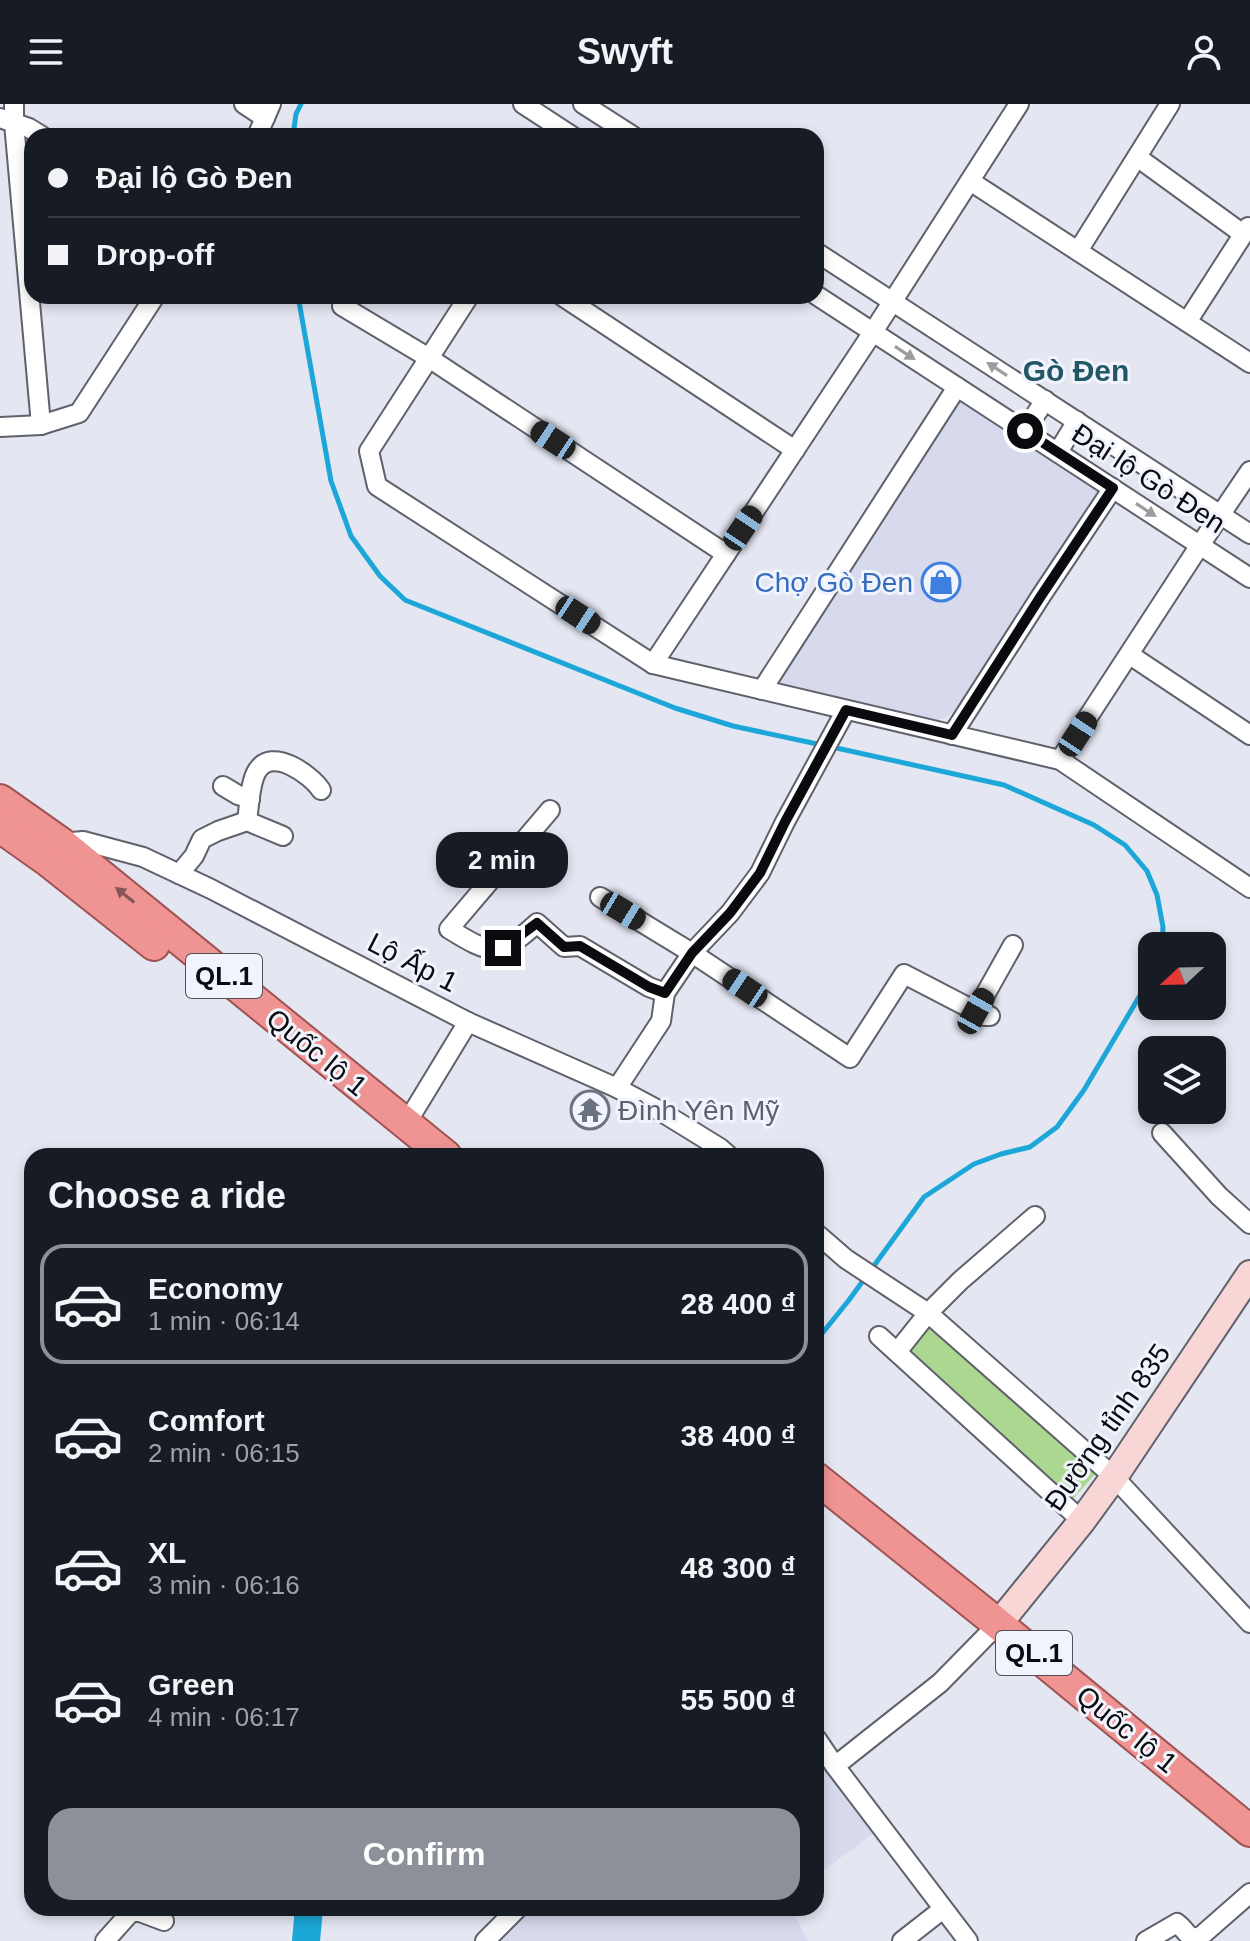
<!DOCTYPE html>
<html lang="en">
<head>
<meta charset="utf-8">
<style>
	:root { --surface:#171b24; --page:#20242c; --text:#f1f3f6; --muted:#9ea1a6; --line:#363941; --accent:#8c9099 }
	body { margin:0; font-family:Arial,sans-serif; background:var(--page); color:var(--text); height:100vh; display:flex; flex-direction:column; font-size:30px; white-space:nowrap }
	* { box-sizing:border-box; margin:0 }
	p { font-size:26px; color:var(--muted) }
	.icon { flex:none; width:44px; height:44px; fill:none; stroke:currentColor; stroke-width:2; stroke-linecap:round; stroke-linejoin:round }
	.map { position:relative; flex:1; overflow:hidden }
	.panel { position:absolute; left:24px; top:1044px; width:800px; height:768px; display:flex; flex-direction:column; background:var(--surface); border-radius:24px; box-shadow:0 4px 12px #0003 }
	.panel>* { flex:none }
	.guide { position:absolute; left:24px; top:24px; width:800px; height:176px; border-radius:24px; box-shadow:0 4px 12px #0003; display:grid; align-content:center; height:176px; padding:0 24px; background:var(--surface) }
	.needle { width:52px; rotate:248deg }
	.fabs { position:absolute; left:1138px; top:828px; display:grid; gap:16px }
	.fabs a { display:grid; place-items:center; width:88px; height:88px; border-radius:16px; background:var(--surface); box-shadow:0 4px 12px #0003; font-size:40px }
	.end { position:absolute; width:36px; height:36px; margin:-18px; border:10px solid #0a0b0f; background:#fff; box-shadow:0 0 0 4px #fff }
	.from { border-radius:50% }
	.bubble { position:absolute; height:56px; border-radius:24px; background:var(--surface); box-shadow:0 4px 12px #0003; font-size:26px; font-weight:800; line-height:56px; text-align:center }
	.car { position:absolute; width:24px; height:48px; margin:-24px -12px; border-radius:10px; box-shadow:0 0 6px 2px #0007; background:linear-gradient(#222 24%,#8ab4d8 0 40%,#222 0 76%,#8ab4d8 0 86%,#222 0) }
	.guide b { display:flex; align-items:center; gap:28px; height:76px; font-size:30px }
	.guide b+b { border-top:2px solid var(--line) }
	.guide i { width:20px; height:20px; background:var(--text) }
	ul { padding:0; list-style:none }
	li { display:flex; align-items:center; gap:24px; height:120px; margin:0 16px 12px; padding:0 8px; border:4px solid transparent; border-radius:24px }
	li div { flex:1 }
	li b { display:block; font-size:30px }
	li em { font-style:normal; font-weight:800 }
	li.active { border-color:var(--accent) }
	li>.icon { width:72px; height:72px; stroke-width:1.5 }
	h2 { padding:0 24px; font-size:36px; line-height:96px }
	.cta { display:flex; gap:16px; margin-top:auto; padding:16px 24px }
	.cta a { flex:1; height:92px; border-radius:24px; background:var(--accent); color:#fff; font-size:32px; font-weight:800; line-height:92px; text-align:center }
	header { display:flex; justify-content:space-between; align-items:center; height:104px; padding:0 24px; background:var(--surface); font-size:36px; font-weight:800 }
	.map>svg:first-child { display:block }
	.built { fill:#d6daec }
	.green { fill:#acd790 }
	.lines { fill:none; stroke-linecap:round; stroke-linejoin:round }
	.stream { stroke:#1ca7d8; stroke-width:5 }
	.river { stroke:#1ca7d8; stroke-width:28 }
	.minor-casing { stroke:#5f616b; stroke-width:22 }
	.secondary-casing { stroke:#5f616b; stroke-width:30 }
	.trunk-casing { stroke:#9d5253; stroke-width:34 }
	.minor { stroke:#fff; stroke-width:18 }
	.secondary { stroke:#f9d6d6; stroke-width:26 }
	.trunk { stroke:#f09393; stroke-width:30 }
	.oneway { fill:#9d9d9f }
	.oneway2 { fill:#885658 }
	.route { stroke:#0a0b0f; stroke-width:10 }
	.labels { text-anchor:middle; stroke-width:6; stroke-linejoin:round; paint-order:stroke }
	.shield { fill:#f1f4fd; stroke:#4f5156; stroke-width:2 }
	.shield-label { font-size:26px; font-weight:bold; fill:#0a0b0f }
	.street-label { font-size:28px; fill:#0a0b0f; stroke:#f1f4fd }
	.shop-label { font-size:28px; fill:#366cbe; stroke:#f1f4fd; text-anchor:end }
	.worship-label { font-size:28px; fill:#5b616d; stroke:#f1f4fd; text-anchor:start }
	.neighbourhood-label { font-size:30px; font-weight:bold; fill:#225765; stroke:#f1f4fd }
</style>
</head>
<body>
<header><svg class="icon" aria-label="menu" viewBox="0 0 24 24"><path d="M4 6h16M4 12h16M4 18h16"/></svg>Swyft<svg class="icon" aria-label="person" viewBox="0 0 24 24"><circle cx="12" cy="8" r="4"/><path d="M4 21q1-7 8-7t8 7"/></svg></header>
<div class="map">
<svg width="1250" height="1837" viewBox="0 0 1250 1837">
	<rect width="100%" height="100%" fill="#e4e6f2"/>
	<g class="built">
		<path d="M960,293l142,93 -147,220 -10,8 -12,3 -147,-31 -5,-6v-10z"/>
		<path d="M816,1642l59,86 -59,44z"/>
		<path d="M524,1804h267l17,33h-321z"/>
	</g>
	<path class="green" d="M926,1216l171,152 -24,27 -167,-153z"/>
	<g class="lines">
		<g class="stream">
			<path d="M293,32l3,-22 5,-10"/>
			<path d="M298,192l33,185 20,55 29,40 25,24 270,108 58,18 89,19"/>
			<path d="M832,643l172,38 90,40 31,20 22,26 10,24 6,32 -1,19"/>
			<path d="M816,1237l33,-41 75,-103 50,-33 27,-10 29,-7 27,-20 27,-37 68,-115"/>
		</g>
		<path class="river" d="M306,1837l3,-33"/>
		<g class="minor-casing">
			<g id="minor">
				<path d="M14,0v19l27,302"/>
				<path d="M244,0l21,14"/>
				<path d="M523,0l49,32"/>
				<path d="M583,0l50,32"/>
				<path d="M0,14l29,10 13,8"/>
				<path d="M257,32l14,-32"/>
				<path d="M1137,53l106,77"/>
				<path d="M970,77l280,182"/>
				<path d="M1078,147l92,-147"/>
				<path d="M816,148l434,282"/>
				<path d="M816,191l434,283"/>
				<path d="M469,192l-100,155 8,35 276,178 407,96 190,128"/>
				<path d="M562,192l233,154"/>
				<path d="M342,202l87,52 297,196"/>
				<path d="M1187,218l61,-95"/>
				<path d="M0,323l41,-2 38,-12 76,-117"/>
				<path d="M1025,327l20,-31"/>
				<path d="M1058,348l19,-31"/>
				<path d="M1130,551l120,80"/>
				<path d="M653,560l220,-332 146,-228"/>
				<path d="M762,586l195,-303"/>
				<path d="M952,631l89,-139 72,-108"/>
				<path d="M1060,656l140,-215 50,-74"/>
				<path d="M223,682l15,9 12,4"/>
				<path d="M550,706l-101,119c42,26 50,29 88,-6l27,24 16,-1 69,41 16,6"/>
				<path d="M247,717c2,-13 3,-39 10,-50 15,-25 54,4 64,19"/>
				<path d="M61,739l22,-2 60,16 68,32 257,133 149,66 43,23 60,37 9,8"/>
				<path d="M179,770l15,-18 8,-17 16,-8 29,-10 36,15"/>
				<path d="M600,793l92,56 158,105 54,-84 81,42h5"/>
				<path d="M976,907l37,-66"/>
				<path d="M617,984l44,-67 4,-28 27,-40 38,-40 30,-40 25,-51 61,-112"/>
				<path d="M406,1020l62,-102"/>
				<path d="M1162,1029l57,63 31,28"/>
				<path d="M816,1129l30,26 82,54 186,164 136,146"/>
				<path d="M879,1232l203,185"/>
				<path d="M897,1248l31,-39 32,-32 75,-65"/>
				<path d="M816,1634l19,28 105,-83 58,-59"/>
				<path d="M835,1662l133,175"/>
				<path d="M105,1837l26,-29h9l24,9"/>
				<path d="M485,1837l33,-33"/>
				<path d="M902,1837l41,-32"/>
				<path d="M1146,1837l31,-18c10,7 10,18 24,13l49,-43"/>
			</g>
		</g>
		<g class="secondary-casing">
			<path id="secondary" d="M1009,1507l73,-90 32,-44 136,-203"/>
		</g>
		<g class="trunk-casing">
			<g id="trunk">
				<path d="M0,696l61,43 385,313"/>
				<path d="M0,723l48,34 106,84"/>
				<path d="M816,1374l182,146 252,207"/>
			</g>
		</g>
		<use href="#minor" class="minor"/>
		<use href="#secondary" class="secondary"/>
		<use href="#trunk" class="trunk"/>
	</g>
	<defs><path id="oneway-solid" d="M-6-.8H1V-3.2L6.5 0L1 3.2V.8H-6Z" transform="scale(2)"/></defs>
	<g class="oneway">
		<use href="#oneway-solid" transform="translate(905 249) rotate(33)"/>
		<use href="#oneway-solid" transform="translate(997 265) rotate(-147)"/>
		<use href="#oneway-solid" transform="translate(1146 406) rotate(33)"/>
	</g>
	<use class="oneway2" href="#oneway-solid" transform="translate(125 791) rotate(-141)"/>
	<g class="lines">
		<path class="route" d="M503,844l34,-25 27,24 16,-1 69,41 16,6 27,-40 38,-40 30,-40 25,-51 61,-112 106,25 89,-139 72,-108 -88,-57"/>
	</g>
	<defs>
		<g id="shop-ring" transform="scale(2)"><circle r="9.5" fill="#f1f4fd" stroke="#3f7fe0" stroke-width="1.5"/><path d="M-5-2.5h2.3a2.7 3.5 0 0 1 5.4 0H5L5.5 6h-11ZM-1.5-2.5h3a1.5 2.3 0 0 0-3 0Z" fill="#3f7fe0"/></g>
		<g id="temple-ring" transform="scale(2)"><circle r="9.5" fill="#f1f4fd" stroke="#6b7280" stroke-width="1.5"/><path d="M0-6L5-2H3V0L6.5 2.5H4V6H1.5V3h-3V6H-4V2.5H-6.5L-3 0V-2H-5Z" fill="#6b7280"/></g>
	</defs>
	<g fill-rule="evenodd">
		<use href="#shop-ring" x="941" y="478"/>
		<use href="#temple-ring" x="590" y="1006"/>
	</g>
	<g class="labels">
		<g class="shield">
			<rect x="186" y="850" width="76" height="44" rx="6"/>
			<rect x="996" y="1527" width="76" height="44" rx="6"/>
		</g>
		<g class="shield-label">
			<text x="224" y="881">QL.1</text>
			<text x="1034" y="1558">QL.1</text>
		</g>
		<g class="street-label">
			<text transform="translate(1149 374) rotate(33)" y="10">Đại lộ Gò Đen</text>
			<text transform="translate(413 858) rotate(27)" y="10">Lộ Ấp 1</text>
			<text transform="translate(317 948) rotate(39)" y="10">Quốc lộ 1</text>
			<text transform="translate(1107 1323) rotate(-55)" y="10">Đường tỉnh 835</text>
			<text transform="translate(1127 1625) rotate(39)" y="10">Quốc lộ 1</text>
		</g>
		<g class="shop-label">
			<text x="913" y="488">Chợ Gò Đen</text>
		</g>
		<g class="worship-label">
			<text x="618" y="1016">Đình Yên Mỹ</text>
		</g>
		<g class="neighbourhood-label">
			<text x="1076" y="277">Gò Đen</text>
		</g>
	</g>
</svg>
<div class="fabs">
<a><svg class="needle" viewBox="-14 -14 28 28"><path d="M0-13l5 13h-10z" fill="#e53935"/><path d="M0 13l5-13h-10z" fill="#9ea1a6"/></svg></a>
<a><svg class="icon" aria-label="layers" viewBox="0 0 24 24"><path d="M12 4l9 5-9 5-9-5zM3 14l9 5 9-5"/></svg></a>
</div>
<i class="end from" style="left:1025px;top:327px"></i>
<i class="end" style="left:503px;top:844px"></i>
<div class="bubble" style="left:436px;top:728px;width:132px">2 min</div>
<i class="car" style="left:553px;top:336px;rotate:303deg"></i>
<i class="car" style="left:743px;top:424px;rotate:34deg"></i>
<i class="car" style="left:578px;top:511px;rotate:123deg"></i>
<i class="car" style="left:1078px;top:630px;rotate:33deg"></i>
<i class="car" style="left:623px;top:807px;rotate:121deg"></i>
<i class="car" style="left:745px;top:884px;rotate:304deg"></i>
<i class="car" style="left:976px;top:907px;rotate:29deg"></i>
<div class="guide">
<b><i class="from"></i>Đại lộ Gò Đen</b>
<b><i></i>Drop-off</b>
</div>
<section class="panel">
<h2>Choose a ride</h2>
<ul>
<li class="active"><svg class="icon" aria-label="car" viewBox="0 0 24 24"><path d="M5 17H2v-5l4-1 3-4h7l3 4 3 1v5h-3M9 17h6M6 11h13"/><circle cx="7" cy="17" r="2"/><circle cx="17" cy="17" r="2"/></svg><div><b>Economy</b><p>1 min · 06:14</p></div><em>28 400 ₫</em></li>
<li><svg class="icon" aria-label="car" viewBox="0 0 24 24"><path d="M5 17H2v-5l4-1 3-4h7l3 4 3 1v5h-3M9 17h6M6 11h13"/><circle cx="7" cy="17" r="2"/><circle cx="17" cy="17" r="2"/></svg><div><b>Comfort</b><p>2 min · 06:15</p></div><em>38 400 ₫</em></li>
<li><svg class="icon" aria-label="car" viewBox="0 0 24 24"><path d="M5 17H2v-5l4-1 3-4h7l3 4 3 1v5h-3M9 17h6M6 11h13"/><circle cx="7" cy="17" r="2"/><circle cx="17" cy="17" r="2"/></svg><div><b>XL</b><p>3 min · 06:16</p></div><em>48 300 ₫</em></li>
<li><svg class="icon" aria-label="car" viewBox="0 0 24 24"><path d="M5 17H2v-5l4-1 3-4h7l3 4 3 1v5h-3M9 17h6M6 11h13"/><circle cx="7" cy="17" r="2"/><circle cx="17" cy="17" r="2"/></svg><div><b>Green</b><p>4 min · 06:17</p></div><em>55 500 ₫</em></li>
</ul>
<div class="cta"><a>Confirm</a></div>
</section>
</div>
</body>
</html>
